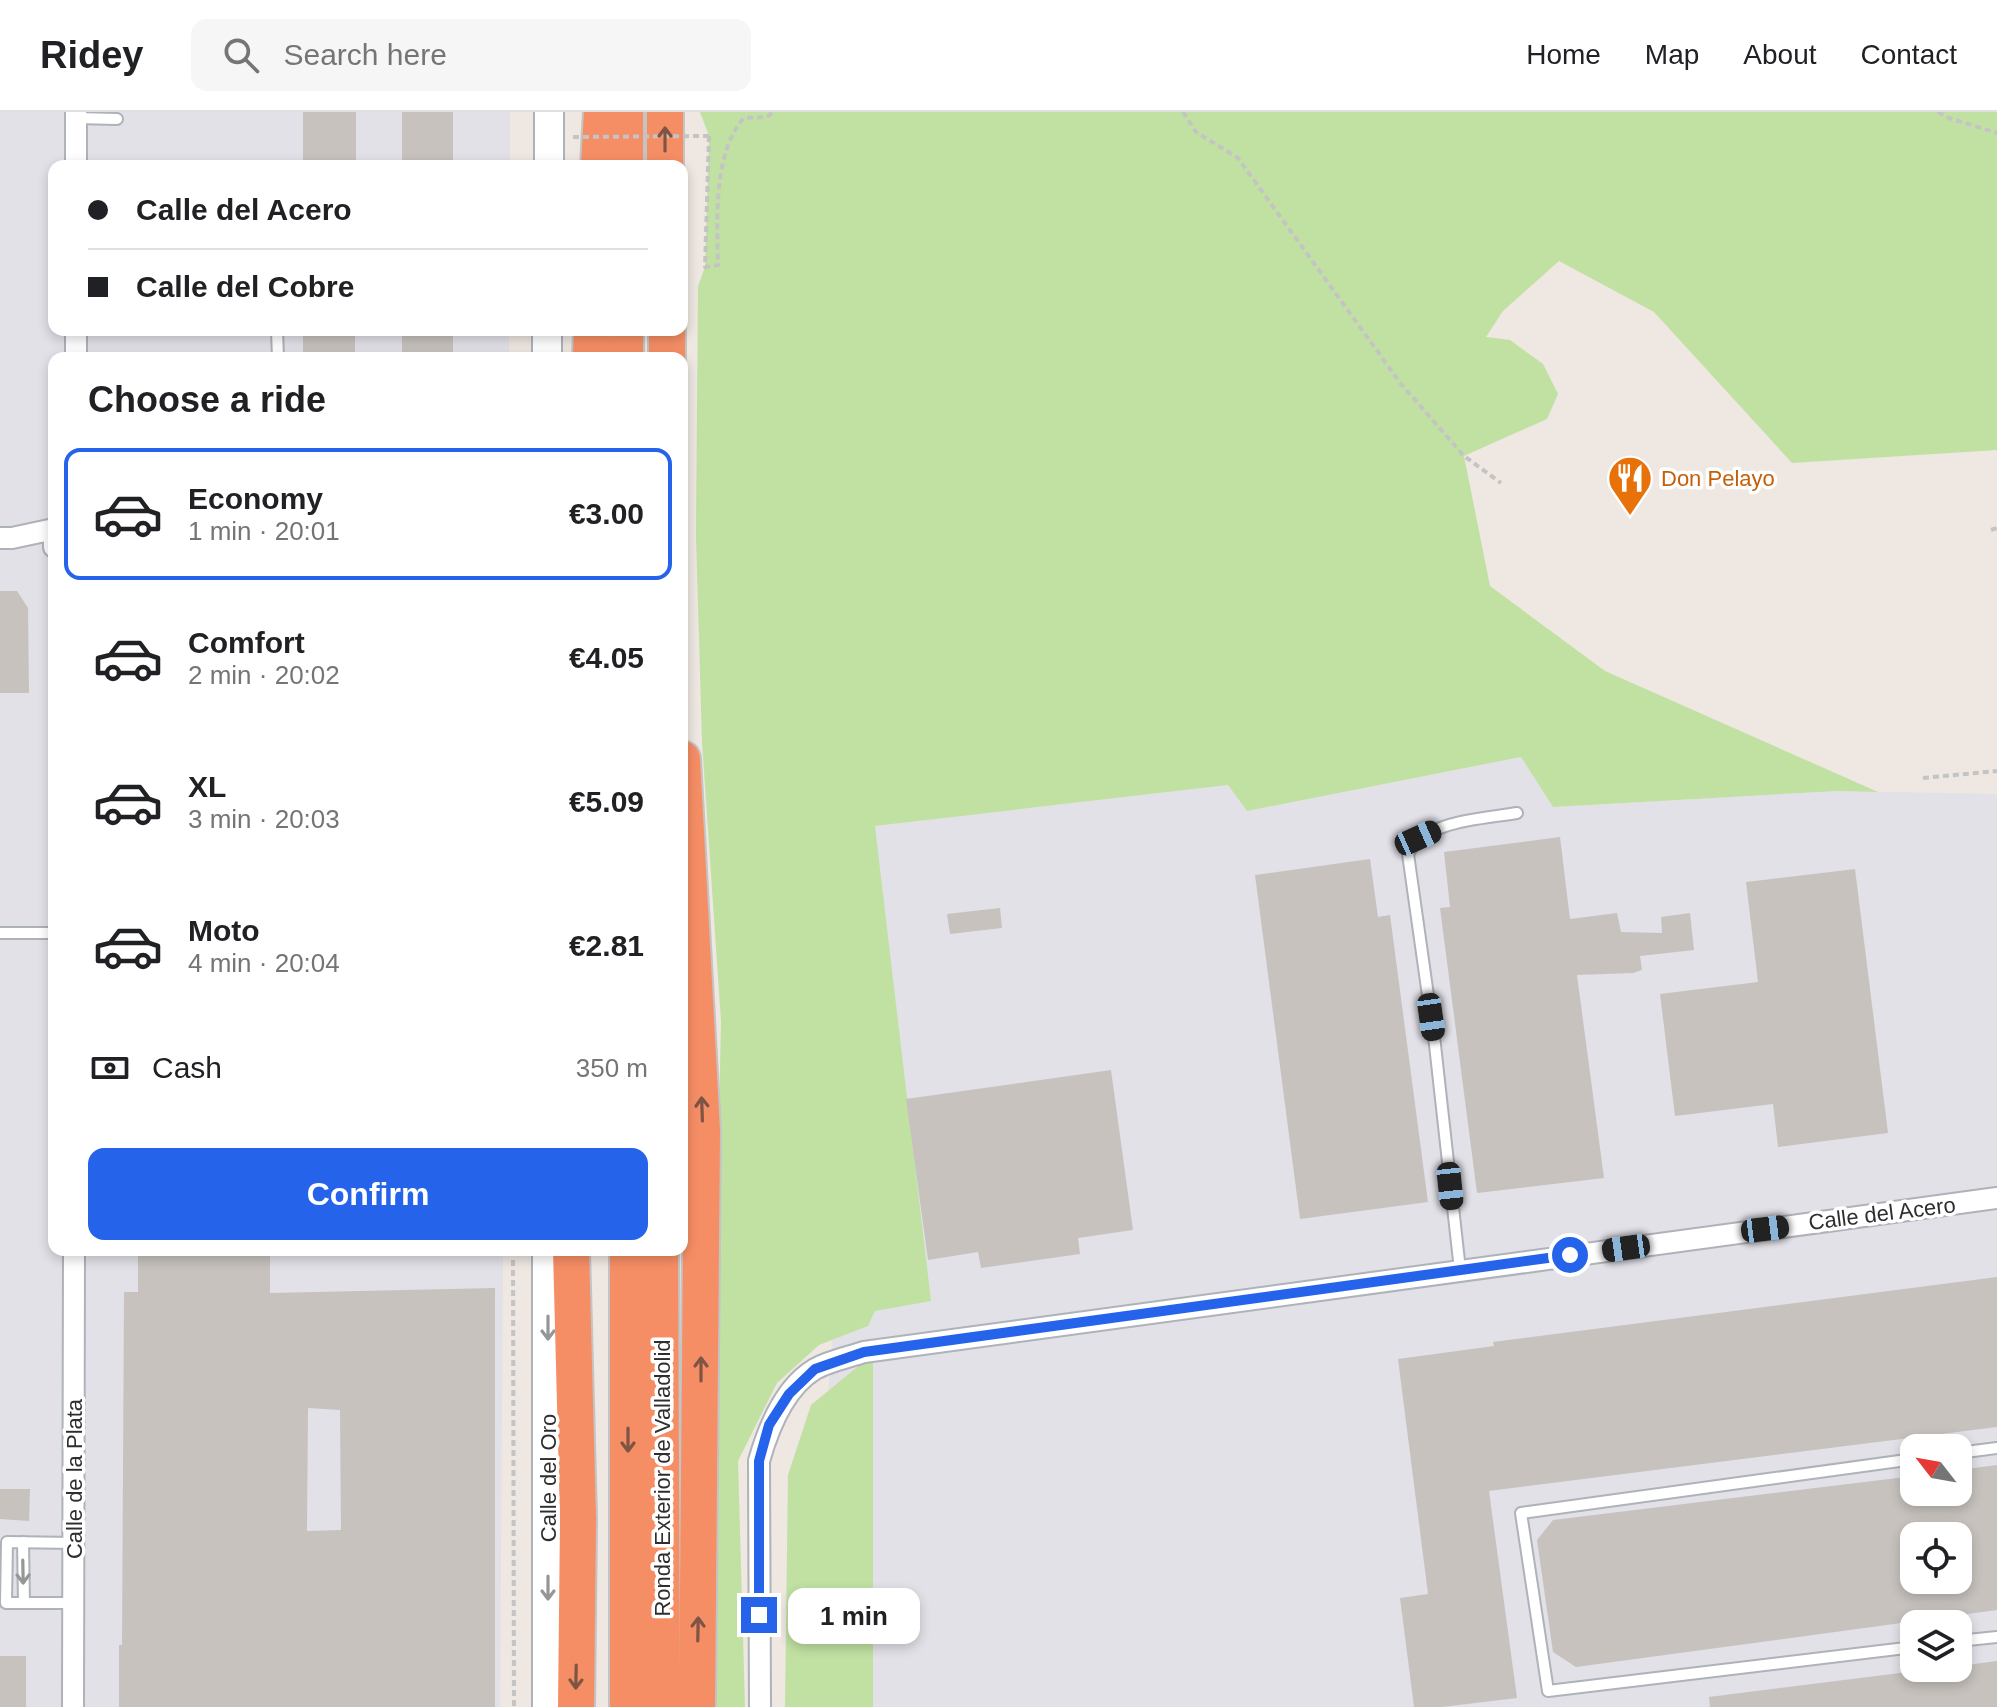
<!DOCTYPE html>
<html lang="en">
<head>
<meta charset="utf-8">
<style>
	:root { --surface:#fff; --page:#f6f6f6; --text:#202124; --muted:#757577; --line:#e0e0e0; --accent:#2563eb }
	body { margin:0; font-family:Arial,sans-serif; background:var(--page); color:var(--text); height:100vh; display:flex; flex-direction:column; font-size:30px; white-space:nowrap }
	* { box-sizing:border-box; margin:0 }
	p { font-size:26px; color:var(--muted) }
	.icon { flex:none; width:44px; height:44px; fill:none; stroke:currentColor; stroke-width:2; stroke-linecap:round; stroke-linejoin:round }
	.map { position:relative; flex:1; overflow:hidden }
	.panel { position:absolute; left:48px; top:240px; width:640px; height:904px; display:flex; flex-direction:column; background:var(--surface); border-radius:16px; box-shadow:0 4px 12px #0003 }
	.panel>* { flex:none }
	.top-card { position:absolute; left:48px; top:48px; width:640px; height:176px; border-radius:16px; box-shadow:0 4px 12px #0003; display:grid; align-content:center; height:176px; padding:0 40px; background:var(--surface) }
	.needle { width:52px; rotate:301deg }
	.tools { position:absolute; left:1900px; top:1322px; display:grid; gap:16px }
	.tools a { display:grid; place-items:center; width:72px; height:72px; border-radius:16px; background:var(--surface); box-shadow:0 4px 12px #0003; font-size:40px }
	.end { position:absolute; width:36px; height:36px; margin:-18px; border:10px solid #2563eb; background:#fff; box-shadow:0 0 0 4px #fff }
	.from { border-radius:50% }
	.bubble { position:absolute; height:56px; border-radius:16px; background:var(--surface); box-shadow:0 4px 12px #0003; font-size:26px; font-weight:700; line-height:56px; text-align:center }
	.car { position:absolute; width:24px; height:48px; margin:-24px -12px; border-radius:10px; box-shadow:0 0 6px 2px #0007; background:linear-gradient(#222 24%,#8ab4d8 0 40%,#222 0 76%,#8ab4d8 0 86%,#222 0) }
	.top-card b { display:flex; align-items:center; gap:28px; height:76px; font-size:30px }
	.top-card b+b { border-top:2px solid var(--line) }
	.top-card i { width:20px; height:20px; background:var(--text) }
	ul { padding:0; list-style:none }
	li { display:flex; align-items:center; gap:24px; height:132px; margin:0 16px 12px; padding:0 24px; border:4px solid transparent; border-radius:16px }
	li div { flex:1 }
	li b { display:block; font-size:30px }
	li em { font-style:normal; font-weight:700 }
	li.active { border-color:var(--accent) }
	li>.icon { width:72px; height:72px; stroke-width:1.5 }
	h2 { padding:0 40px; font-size:36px; line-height:96px }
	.pay { display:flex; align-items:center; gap:20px; height:88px; padding:0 40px; font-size:30px }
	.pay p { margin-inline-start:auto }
	.action { display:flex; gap:16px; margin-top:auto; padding:16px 40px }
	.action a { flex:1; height:92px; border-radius:16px; background:var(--accent); color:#fff; font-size:32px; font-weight:700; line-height:92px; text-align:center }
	header { display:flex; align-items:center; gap:48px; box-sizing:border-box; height:112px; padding:0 40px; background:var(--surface); border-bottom:2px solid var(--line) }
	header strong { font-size:38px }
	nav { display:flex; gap:44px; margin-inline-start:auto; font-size:28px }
	.search { width:560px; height:72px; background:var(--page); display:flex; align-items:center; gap:20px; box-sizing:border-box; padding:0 28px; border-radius:16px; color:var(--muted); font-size:30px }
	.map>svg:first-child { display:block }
	.industrial { fill:#e2e1e8; fill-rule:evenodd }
	.green { fill:#c1e1a2 }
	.building { fill:#c7c2bd; fill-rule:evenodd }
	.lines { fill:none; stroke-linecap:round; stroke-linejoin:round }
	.lane-casing { stroke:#aeb2b9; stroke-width:14 }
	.street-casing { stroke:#aeb2b9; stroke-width:24 }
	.secondary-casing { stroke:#aeb2b9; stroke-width:32 }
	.highway-casing { stroke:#c4c4c4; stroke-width:40 }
	.path { stroke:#c4c4c4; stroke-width:4; stroke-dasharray:6 4; stroke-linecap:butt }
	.lane { stroke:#fff; stroke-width:10 }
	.street { stroke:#fff; stroke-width:20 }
	.secondary { stroke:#fff; stroke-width:28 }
	.highway { stroke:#f68e65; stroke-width:36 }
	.path-bridge { stroke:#c4c4c4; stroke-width:4; stroke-dasharray:6 4; stroke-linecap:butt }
	.oneway { stroke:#7e5444 }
	.oneway2 { stroke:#969696 }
	.route { stroke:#2563eb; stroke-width:10 }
	.labels { text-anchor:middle; stroke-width:7; stroke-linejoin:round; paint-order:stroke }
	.food-label { font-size:22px; fill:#c56008; stroke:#fff; text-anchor:start }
	.street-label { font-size:22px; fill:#2e2e2e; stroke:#fff }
</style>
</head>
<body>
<header>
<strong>Ridey</strong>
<div class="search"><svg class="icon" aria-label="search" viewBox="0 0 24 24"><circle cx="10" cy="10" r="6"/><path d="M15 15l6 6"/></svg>Search here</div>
<nav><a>Home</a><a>Map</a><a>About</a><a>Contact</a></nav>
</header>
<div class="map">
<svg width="1997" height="1595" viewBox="0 0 1997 1595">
	<rect width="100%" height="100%" fill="#eee7e2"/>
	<g class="industrial">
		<path d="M0,0h510v54h-456v164h455v28h-455v892h449l-3,457h-500z"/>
		<path d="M1521,645l32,50 285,-16 159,3v913h-1195l73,-881 353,-41 19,26zM1914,1336h44v44h-44zM1914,1424h44v44h-44zM1914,1512h44v44h-44z"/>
	</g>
	<g class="green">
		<path d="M700,0h1297v338l-205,13 -138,-151 -95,-51 -56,50 -17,26 24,3 33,24 15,30 -11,25 -83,37 26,130 115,85 273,121 -40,-1 -285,16 -32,-50 -274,54 -19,-26 -353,41 56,475 -56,10 -7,15 -49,19 -42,38 -39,78 7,246h-30l2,-493 4,-193 -19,-279 -6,-207 2,-249 7,-19 4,-131z"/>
		<path d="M873,1242v353h-88l3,-232 23,-70z"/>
	</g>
	<g class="building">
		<rect x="303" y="0" width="53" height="54"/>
		<rect x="402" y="0" width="51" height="54"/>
		<rect x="303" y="218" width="52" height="28"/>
		<rect x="402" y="218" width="51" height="28"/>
		<path d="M0,479h17l11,17 1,85h-29z"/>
		<path d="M1560,725l10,82 47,-6 4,19 41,1 -1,-16 29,-4 4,37 -54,6 2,14 -9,3 -56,2 27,203 -127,15 -37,-285 10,-1 -6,-55z"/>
		<path d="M1370,747l8,58 12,-2 38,287 -128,17 -45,-344z"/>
		<path d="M1855,757l33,264 -110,14 -5,-43 -98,12 -15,-122 98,-12 -12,-100z"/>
		<path d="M1000,796l2,20 -52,6 -3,-20z"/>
		<path d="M1111,958l22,160 -55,8 2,16 -99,14 -3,-16 -50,8 -22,-161z"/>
		<path d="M138,1138h132v43l225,-5v419h-376v-62h3l2,-353h14zM308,1296l32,2 1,120 -34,1z"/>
		<path d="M1997,1165v150l-508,64 28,207 -75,9h-28l-14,-109 28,-4 -30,-235 96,-13 -1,-4z"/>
		<path d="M1997,1353v145l-421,57 -23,-15 -16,-112 16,-20 361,-44v16h44v-22zM1914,1424h44v44h-44z"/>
		<path d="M0,1377h30l-1,32 -29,-2z"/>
		<rect x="0" y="1544" width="26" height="51"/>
		<path d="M1997,1549v46h-287l-1,-10 231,-29h18v-2z"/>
	</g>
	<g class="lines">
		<g class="lane-casing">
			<g id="lane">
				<path d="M76,6l41,1"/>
				<path d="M277,218l1,28"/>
				<path d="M0,821h54"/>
				<path d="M1460,1158l-25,-225 -27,-191c17,-34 75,-35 109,-41"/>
				<path d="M1958,1341l39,-5"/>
				<path d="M1914,1347l-393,54 27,178 366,-44"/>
				<path d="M23,1430l1,61"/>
				<path d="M73,1491h-67l1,-61 67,1"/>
				<path d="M1958,1529l39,-4"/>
			</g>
		</g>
		<g class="street-casing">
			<g id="street">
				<path d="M76,54v-54"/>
				<path d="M76,246v-28"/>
				<path d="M0,426h12l42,-9v18"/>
				<path d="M73,1595l1,-457"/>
				<path d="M760,1595l-1,-246c9,-32 26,-74 56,-92 14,-8 34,-12 49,-17l1133,-154"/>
			</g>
		</g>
		<g class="secondary-casing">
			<g id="secondary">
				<path d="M549,54v-54"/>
				<path d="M547,246v-28"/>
				<path d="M547,1138v457"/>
			</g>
		</g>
		<g class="highway-casing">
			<g id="highway">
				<path d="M665,0v54"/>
				<path d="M599,54l3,-54"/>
				<path d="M625,54v-54"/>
				<path d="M625,218v28"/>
				<path d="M667,218v28"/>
				<path d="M591,246l1,-28"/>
				<path d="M682,647l20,372 -5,576"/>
				<path d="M571,1138l7,269 -2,188"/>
				<path d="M660,1138l2,457"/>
				<path d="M628,1595v-457"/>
			</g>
		</g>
		<g class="path">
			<path d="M1183,0l13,20 42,26 163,226 63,72 37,27"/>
			<path d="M1938,0l11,6 48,15"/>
			<path d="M709,24l-4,131 13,-2c-1,-44 -5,-113 26,-147l23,-1 6,-5"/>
			<path d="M1991,418l6,-2"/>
			<path d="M1923,666l74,-7"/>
			<path d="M513,1138l1,457"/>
		</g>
		<use href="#lane" class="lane"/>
		<use href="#street" class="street"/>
		<use href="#secondary" class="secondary"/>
		<use href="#highway" class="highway"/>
		<path class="path-bridge" d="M573,25l136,-1"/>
	</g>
	<defs><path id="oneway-shaft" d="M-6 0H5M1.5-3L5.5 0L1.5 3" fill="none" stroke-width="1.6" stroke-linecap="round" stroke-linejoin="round" transform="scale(2)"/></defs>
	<g class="oneway">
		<use href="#oneway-shaft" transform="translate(665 27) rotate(-90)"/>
		<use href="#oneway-shaft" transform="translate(702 997) rotate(-92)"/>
		<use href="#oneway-shaft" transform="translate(701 1257) rotate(-90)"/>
		<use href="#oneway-shaft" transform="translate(628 1328) rotate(90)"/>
		<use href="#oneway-shaft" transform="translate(698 1517) rotate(-89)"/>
		<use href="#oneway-shaft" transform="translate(576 1565) rotate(91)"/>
	</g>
	<g class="oneway2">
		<use href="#oneway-shaft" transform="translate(548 1216) rotate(90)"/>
		<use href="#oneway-shaft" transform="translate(23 1460) rotate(89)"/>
		<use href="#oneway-shaft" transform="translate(548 1476) rotate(90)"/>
	</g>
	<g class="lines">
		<path class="route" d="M759,1503v-154l10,-36 20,-31 26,-25 49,-17 706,-97"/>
	</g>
	<defs>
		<g id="restaurant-pin" transform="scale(2.3)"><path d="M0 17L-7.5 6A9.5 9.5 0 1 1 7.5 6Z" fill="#e8710a" stroke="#fff"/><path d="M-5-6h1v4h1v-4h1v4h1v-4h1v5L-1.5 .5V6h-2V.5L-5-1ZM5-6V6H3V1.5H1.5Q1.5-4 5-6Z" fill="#fff"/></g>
	</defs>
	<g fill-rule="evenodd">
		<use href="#restaurant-pin" x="1630" y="366"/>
	</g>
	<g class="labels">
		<g class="food-label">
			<text x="1661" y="374">Don Pelayo</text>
		</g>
		<g class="street-label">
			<text transform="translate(1882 1101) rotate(-7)" y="8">Calle del Acero</text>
			<text transform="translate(548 1366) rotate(-90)" y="8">Calle del Oro</text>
			<text transform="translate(662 1366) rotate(-90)" y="8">Ronda Exterior de Valladolid</text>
			<text transform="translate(74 1367) rotate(-90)" y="8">Calle de la Plata</text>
		</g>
	</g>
</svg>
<div class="tools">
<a><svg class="needle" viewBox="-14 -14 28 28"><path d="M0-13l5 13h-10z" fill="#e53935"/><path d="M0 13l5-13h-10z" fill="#757577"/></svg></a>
<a><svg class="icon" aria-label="locate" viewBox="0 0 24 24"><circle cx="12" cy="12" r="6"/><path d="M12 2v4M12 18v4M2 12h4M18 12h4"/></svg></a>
<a><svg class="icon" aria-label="layers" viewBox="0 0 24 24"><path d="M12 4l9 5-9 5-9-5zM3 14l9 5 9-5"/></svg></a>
</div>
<i class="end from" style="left:1570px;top:1143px"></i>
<i class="end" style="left:759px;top:1503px"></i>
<div class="bubble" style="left:788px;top:1476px;width:132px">1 min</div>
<i class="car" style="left:1418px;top:726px;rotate:66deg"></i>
<i class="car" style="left:1431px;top:905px;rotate:172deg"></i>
<i class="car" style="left:1450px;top:1074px;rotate:174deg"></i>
<i class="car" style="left:1765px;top:1117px;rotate:83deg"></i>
<i class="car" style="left:1626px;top:1136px;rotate:262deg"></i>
<div class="top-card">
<b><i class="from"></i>Calle del Acero</b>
<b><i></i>Calle del Cobre</b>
</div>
<section class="panel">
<h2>Choose a ride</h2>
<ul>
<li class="active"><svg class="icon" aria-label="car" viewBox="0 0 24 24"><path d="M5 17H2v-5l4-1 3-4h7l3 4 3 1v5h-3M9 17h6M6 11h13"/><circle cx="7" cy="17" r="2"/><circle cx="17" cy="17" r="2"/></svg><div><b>Economy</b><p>1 min · 20:01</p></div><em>€3.00</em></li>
<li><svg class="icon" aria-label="car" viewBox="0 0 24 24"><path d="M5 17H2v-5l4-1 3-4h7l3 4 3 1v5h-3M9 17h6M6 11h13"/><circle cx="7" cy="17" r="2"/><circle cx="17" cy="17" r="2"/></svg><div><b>Comfort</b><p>2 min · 20:02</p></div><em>€4.05</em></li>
<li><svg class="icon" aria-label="car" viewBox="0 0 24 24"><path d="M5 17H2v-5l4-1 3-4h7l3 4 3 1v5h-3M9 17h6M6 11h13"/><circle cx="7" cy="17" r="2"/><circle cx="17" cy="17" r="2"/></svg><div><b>XL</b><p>3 min · 20:03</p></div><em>€5.09</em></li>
<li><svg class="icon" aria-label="car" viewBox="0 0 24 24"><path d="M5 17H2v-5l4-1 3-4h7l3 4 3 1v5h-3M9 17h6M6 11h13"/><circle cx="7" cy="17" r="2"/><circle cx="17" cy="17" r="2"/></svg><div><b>Moto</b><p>4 min · 20:04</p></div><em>€2.81</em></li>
</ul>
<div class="pay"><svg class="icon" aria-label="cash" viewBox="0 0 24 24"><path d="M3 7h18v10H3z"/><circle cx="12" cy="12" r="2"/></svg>Cash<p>350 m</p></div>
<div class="action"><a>Confirm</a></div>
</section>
</div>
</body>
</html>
